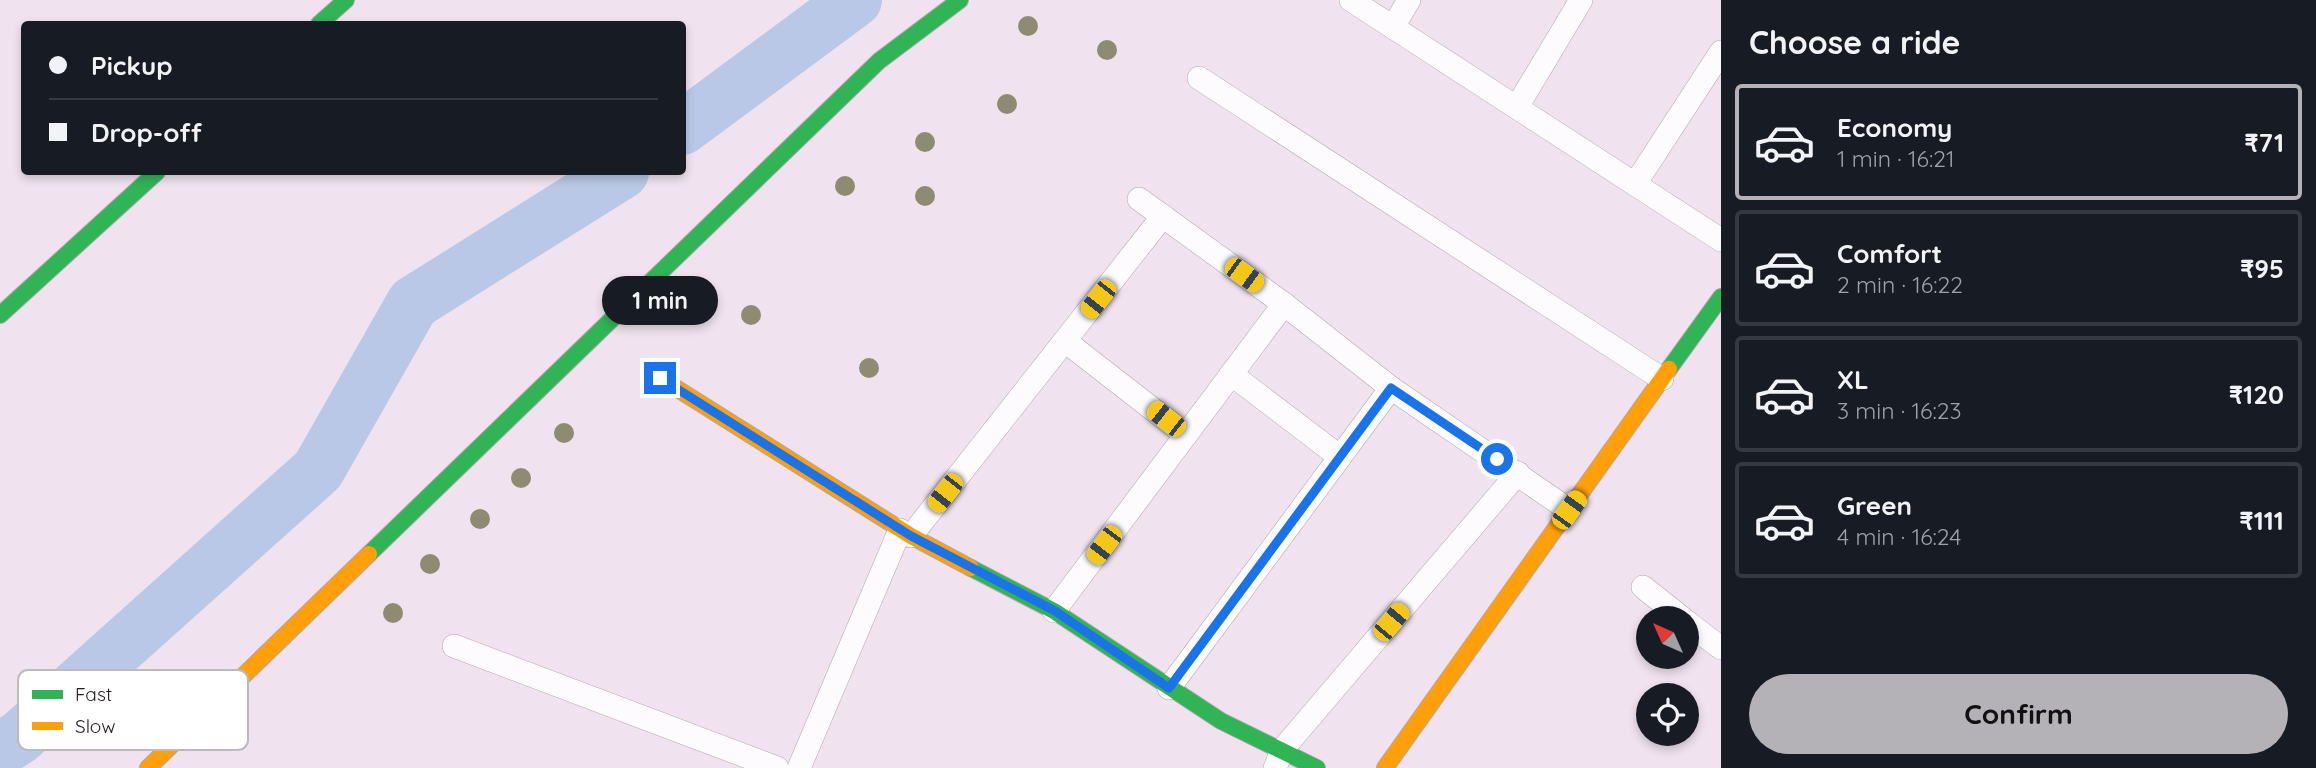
<!DOCTYPE html>
<html lang="en">
<head>
<meta charset="utf-8">
<style>
	:root { --surface:#171b24; --page:#20242c; --text:#f1f3f6; --muted:#9ea1a6; --line:#363941; --accent:#b4b1b7 }
	body { margin:0; font-family:Quicksand,sans-serif; background:var(--page); color:var(--text); height:100vh; display:flex; flex-direction:column; font-size:26px; white-space:nowrap }
	* { box-sizing:border-box; margin:0 }
	p { font-size:23px; color:var(--muted) }
	.icon { flex:none; width:38px; height:38px; fill:none; stroke:currentColor; stroke-width:2; stroke-linecap:round; stroke-linejoin:round }
	.map { position:relative; flex:1; overflow:hidden }
	.side { display:flex; flex-direction:column; background:var(--surface); width:595px }
	.side>* { flex:none }
	.banner { position:absolute; left:21px; top:21px; width:665px; height:154px; border-radius:7px; box-shadow:0 4px 10px #0003; display:grid; align-content:center; height:154px; padding:0 28px; background:var(--surface) }
	.needle { width:46px; rotate:315deg }
	.controls { position:absolute; left:1636px; top:606px; display:grid; gap:14px }
	.controls a { display:grid; place-items:center; width:63px; height:63px; border-radius:50%; background:var(--surface); box-shadow:0 4px 10px #0003; font-size:35px }
	.end { position:absolute; width:32px; height:32px; margin:-16px; border:9px solid #1a73e8; background:#fff; box-shadow:0 0 0 4px #fff }
	.from { border-radius:50% }
	.bubble { position:absolute; height:49px; border-radius:24px; background:var(--surface); box-shadow:0 4px 10px #0003; font-size:23px; font-weight:700; line-height:49px; text-align:center }
	.car { position:absolute; width:21px; height:42px; margin:-21px -10px; border-radius:9px; box-shadow:0 0 5px 2px #0007; background:linear-gradient(#f5c518 24%,#345 0 40%,#f5c518 0 76%,#345 0 86%,#f5c518 0) }
	.banner b { display:flex; align-items:center; gap:24px; height:66px; font-size:26px }
	.banner b+b { border-top:2px solid var(--line) }
	.banner i { width:18px; height:18px; background:var(--text) }
	ul { padding:0; list-style:none }
	li { display:flex; align-items:center; gap:21px; height:116px; margin:0 14px 10px; padding:0 14px; border:4px solid var(--line); border-radius:7px }
	li div { flex:1 }
	li b { display:block; font-size:26px }
	li em { font-style:normal; font-weight:700 }
	li.selected { border-color:var(--accent) }
	li>.icon { width:63px; height:63px; stroke-width:1.5 }
	h2 { padding:0 28px; font-size:32px; line-height:84px }
	.action { display:flex; gap:14px; margin-top:auto; padding:14px 28px }
	.action a { flex:1; height:80px; border-radius:42px; background:var(--accent); color:#111; font-size:28px; font-weight:700; line-height:80px; text-align:center }
	main { display:flex; flex:1; min-height:0 }
	.map>svg:first-child { display:block }
	.lines { fill:none; stroke-linecap:round; stroke-linejoin:round }
	.river { stroke:#b9c8e6; stroke-width:54 }
	.street-casing { stroke:#b0a7b0; stroke-width:24 }
	.fast-casing { stroke:#b0a7b0; stroke-width:18 }
	.slow-casing { stroke:#b0a7b0; stroke-width:18 }
	.street { stroke:#fdfbfd; stroke-width:23 }
	.fast { stroke:#30b455; stroke-width:16 }
	.slow { stroke:#ff9f0a; stroke-width:16 }
	.tree { fill:#8f8b73 }
	.route { stroke:#1a73e8; stroke-width:9 }
	.key { fill:#fff; stroke:#bdbabd; stroke-width:2 }
	.key-label { font-size:19px; fill:#221a22 }
</style>
</head>
<body>
<main>
<div class="map">
<svg width="1721" height="768" viewBox="0 0 1721 768">
	<rect width="100%" height="100%" fill="#f0e3ef"/>
	<g class="lines">
		<g class="river">
			<path d="M682,128l173,-128"/>
			<path d="M0,750l20,-13 298,-267 95,-167 209,-131"/>
		</g>
		<g class="street-casing">
			<g id="street">
				<path d="M1351,0l370,240"/>
				<path d="M1393,27l16,-27"/>
				<path d="M1199,78l463,301"/>
				<path d="M1517,107l64,-107"/>
				<path d="M1635,184l86,-132"/>
				<path d="M1139,199l145,105 107,84 178,122"/>
				<path d="M1065,341l121,94"/>
				<path d="M1231,374l109,83"/>
				<path d="M911,536l252,-320"/>
				<path d="M1643,587l39,31"/>
				<path d="M1054,611l230,-307"/>
				<path d="M1687,622l34,26"/>
				<path d="M454,646l323,122"/>
				<path d="M1169,688l222,-300"/>
				<path d="M799,768l101,-238"/>
				<path d="M1275,768l7,-18 236,-277"/>
			</g>
		</g>
		<g class="fast-casing">
			<g id="fast">
				<path d="M319,24l27,-24"/>
				<path d="M0,315l157,-143"/>
				<path d="M1669,369l52,-72"/>
				<path d="M369,554l510,-493 81,-61"/>
				<path d="M971,568l83,43 167,110 96,47"/>
			</g>
		</g>
		<g class="slow-casing">
			<g id="slow">
				<path d="M660,378l251,158 60,32"/>
				<path d="M148,768l221,-214"/>
				<path d="M1385,768l284,-399"/>
			</g>
		</g>
		<use href="#street" class="street"/>
		<use href="#fast" class="fast"/>
		<use href="#slow" class="slow"/>
	</g>
	<g class="tree">
		<circle cx="1028" cy="26" r="10"/>
		<circle cx="1107" cy="50" r="10"/>
		<circle cx="1007" cy="104" r="10"/>
		<circle cx="925" cy="142" r="10"/>
		<circle cx="845" cy="186" r="10"/>
		<circle cx="925" cy="196" r="10"/>
		<circle cx="751" cy="315" r="10"/>
		<circle cx="869" cy="368" r="10"/>
		<circle cx="564" cy="433" r="10"/>
		<circle cx="521" cy="478" r="10"/>
		<circle cx="480" cy="519" r="10"/>
		<circle cx="430" cy="564" r="10"/>
		<circle cx="393" cy="613" r="10"/>
	</g>
	<g class="lines">
		<path class="route" d="M660,378l251,158 144,75 114,77 222,-300 106,71"/>
	</g>
	<rect x="18" y="670" width="230" height="80" rx="10" class="key"/>
	<rect x="32" y="690" width="31" height="9" fill="#30b455"/>
	<rect x="32" y="722" width="31" height="8" fill="#ff9f0a"/>
	<g class="key-label">
		<text x="75" y="701">Fast</text>
		<text x="75" y="733">Slow</text>
	</g>
</svg>
<div class="controls">
<a><svg class="needle" viewBox="-14 -14 28 28"><path d="M0-13l5 13h-10z" fill="#e53935"/><path d="M0 13l5-13h-10z" fill="#9ea1a6"/></svg></a>
<a><svg class="icon" aria-label="locate" viewBox="0 0 24 24"><circle cx="12" cy="12" r="6"/><path d="M12 2v4M12 18v4M2 12h4M18 12h4"/></svg></a>
</div>
<i class="end from" style="left:1497px;top:459px"></i>
<i class="end" style="left:660px;top:378px"></i>
<div class="bubble" style="left:602px;top:276px;width:116px">1 min</div>
<i class="car" style="left:1244px;top:275px;rotate:126deg"></i>
<i class="car" style="left:1098px;top:299px;rotate:218deg"></i>
<i class="car" style="left:1166px;top:419px;rotate:308deg"></i>
<i class="car" style="left:945px;top:493px;rotate:218deg"></i>
<i class="car" style="left:1569px;top:510px;rotate:36deg"></i>
<i class="car" style="left:1104px;top:545px;rotate:217deg"></i>
<i class="car" style="left:1391px;top:622px;rotate:40deg"></i>
<div class="banner">
<b><i class="from"></i>Pickup</b>
<b><i></i>Drop-off</b>
</div>
</div>
<section class="side">
<h2>Choose a ride</h2>
<ul>
<li class="selected"><svg class="icon" aria-label="car" viewBox="0 0 24 24"><path d="M5 17H2v-5l4-1 3-4h7l3 4 3 1v5h-3M9 17h6M6 11h13"/><circle cx="7" cy="17" r="2"/><circle cx="17" cy="17" r="2"/></svg><div><b>Economy</b><p>1 min · 16:21</p></div><em>₹71</em></li>
<li><svg class="icon" aria-label="car" viewBox="0 0 24 24"><path d="M5 17H2v-5l4-1 3-4h7l3 4 3 1v5h-3M9 17h6M6 11h13"/><circle cx="7" cy="17" r="2"/><circle cx="17" cy="17" r="2"/></svg><div><b>Comfort</b><p>2 min · 16:22</p></div><em>₹95</em></li>
<li><svg class="icon" aria-label="car" viewBox="0 0 24 24"><path d="M5 17H2v-5l4-1 3-4h7l3 4 3 1v5h-3M9 17h6M6 11h13"/><circle cx="7" cy="17" r="2"/><circle cx="17" cy="17" r="2"/></svg><div><b>XL</b><p>3 min · 16:23</p></div><em>₹120</em></li>
<li><svg class="icon" aria-label="car" viewBox="0 0 24 24"><path d="M5 17H2v-5l4-1 3-4h7l3 4 3 1v5h-3M9 17h6M6 11h13"/><circle cx="7" cy="17" r="2"/><circle cx="17" cy="17" r="2"/></svg><div><b>Green</b><p>4 min · 16:24</p></div><em>₹111</em></li>
</ul>
<div class="action"><a>Confirm</a></div>
</section>
</main>
</body>
</html>
